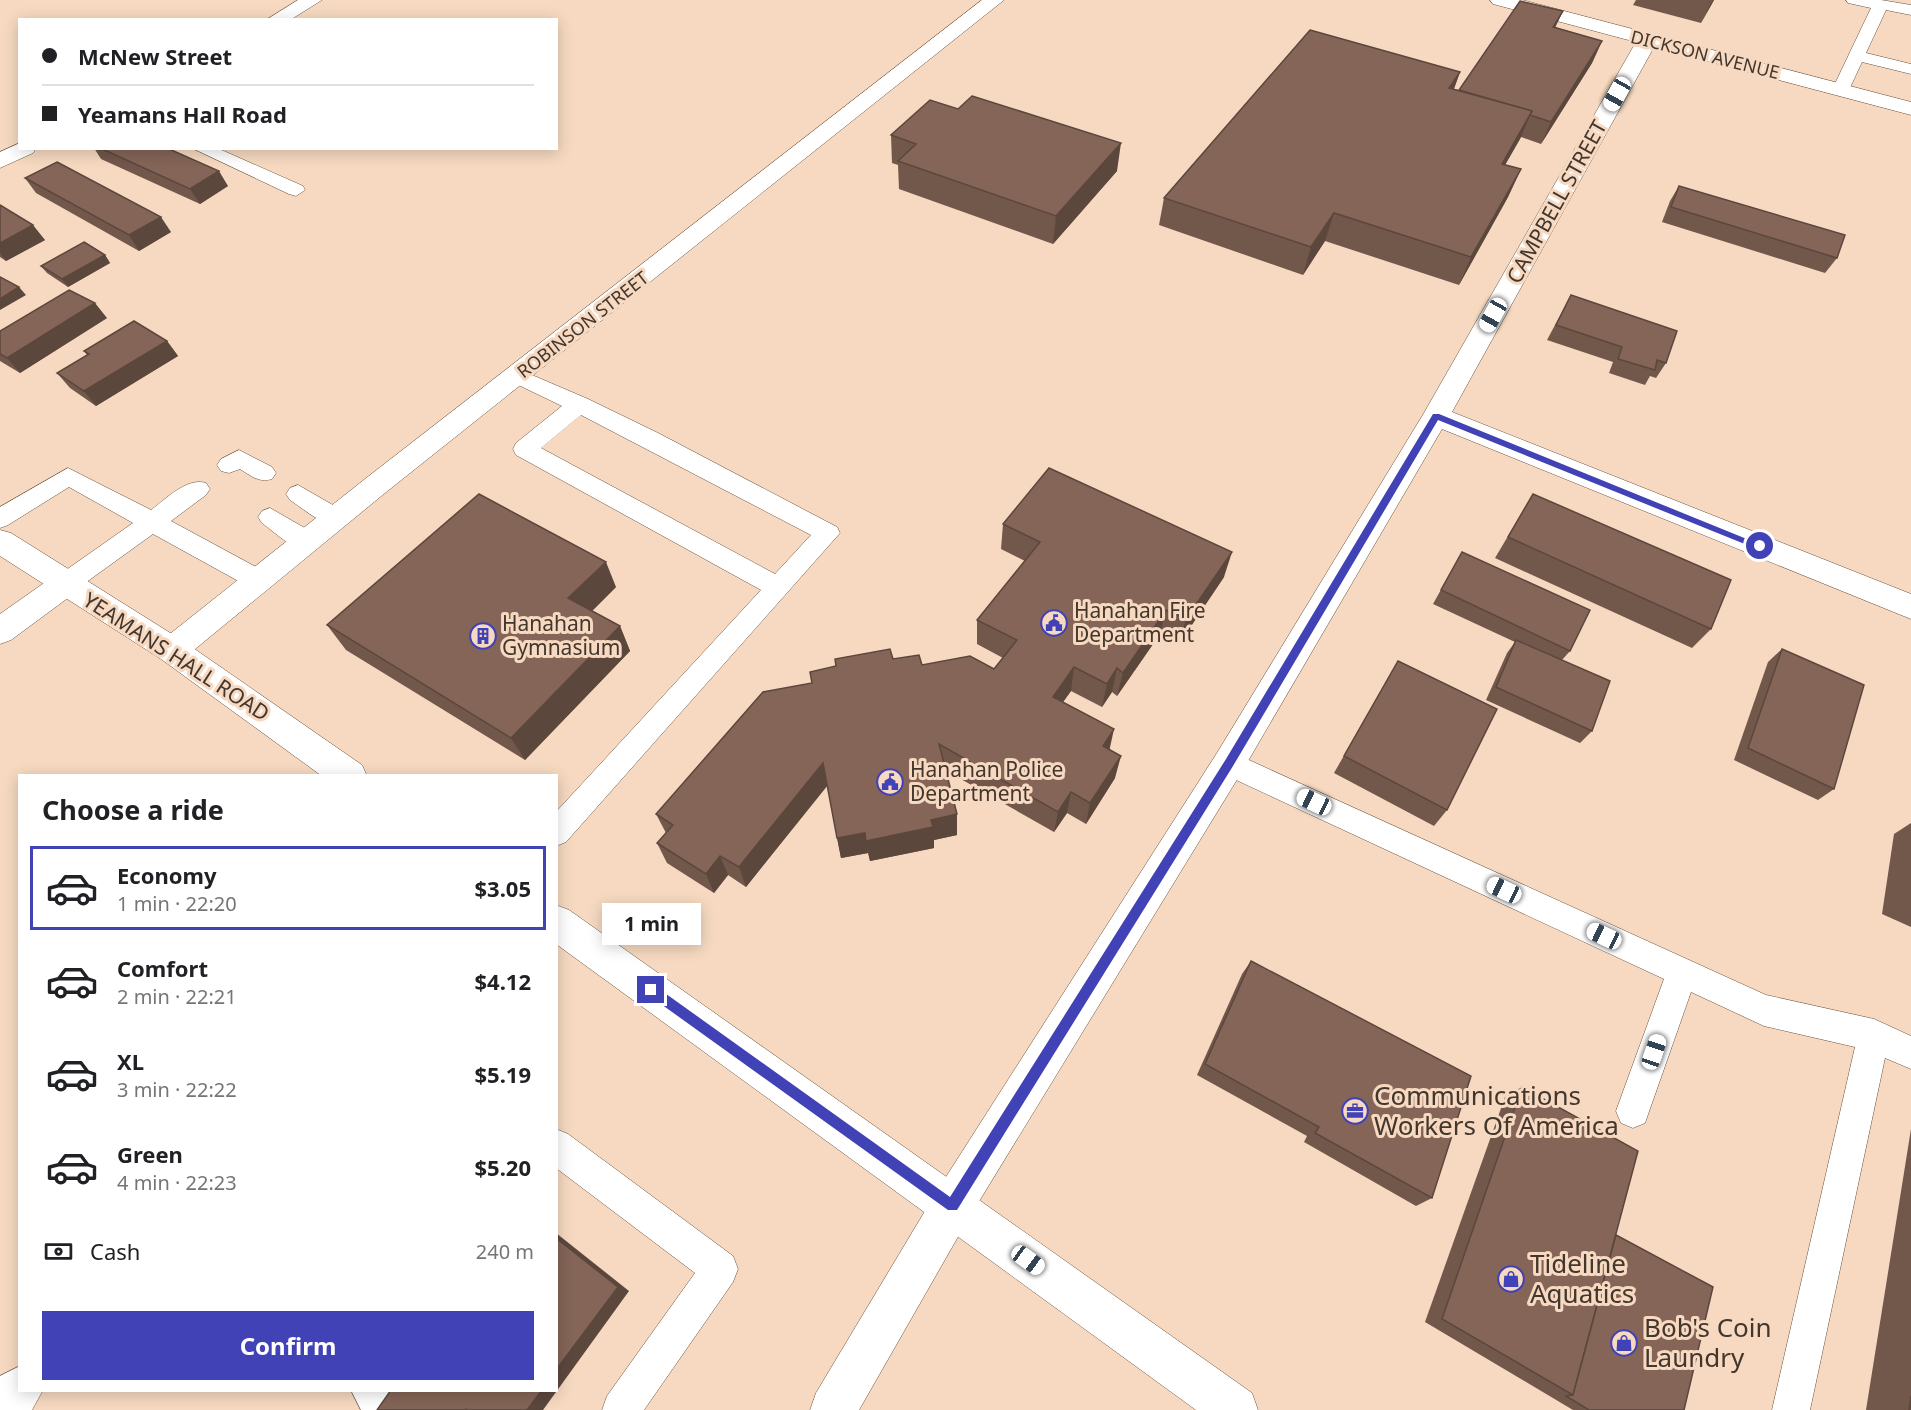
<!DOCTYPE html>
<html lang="en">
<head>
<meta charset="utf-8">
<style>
	:root { --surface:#fff; --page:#f2f2f2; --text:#202124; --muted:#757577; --line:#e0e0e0; --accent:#4042b6 }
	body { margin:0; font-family:"Noto Sans",sans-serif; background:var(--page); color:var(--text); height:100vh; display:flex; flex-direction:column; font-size:22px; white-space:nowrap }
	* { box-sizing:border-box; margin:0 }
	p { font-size:20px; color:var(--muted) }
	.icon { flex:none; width:33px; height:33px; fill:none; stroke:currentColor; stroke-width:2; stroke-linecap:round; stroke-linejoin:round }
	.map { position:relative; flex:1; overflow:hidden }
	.drawer { position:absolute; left:18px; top:774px; width:540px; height:618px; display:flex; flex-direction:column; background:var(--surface); border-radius:0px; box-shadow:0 3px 15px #0003 }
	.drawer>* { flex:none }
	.banner { position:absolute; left:18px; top:18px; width:540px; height:132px; border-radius:0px; box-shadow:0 3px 15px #0003; display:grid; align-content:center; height:132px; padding:0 24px; background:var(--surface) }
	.end { position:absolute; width:27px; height:27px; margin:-14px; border:8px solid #4042b6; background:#fff; box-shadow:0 0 0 3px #fff }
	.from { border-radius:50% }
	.bubble { position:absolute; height:42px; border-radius:0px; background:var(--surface); box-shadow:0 3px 15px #0003; font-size:20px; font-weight:700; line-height:42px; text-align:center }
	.car { position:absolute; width:18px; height:36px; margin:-18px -9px; border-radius:8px; box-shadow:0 0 4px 2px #0007; background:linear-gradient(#fff 24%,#345 0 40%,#fff 0 76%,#345 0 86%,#fff 0) }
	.banner b { display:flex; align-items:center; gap:21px; height:57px; font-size:22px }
	.banner b+b { border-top:2px solid var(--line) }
	.banner i { width:15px; height:15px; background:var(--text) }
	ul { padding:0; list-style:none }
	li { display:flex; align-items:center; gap:18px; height:84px; margin:0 12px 9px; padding:0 12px; border:3px solid transparent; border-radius:0px }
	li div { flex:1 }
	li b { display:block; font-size:22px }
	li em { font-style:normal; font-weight:700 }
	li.active { border-color:var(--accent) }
	li>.icon { width:54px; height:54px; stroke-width:1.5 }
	h2 { padding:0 24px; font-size:27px; line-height:72px }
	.pay { display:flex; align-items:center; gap:15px; height:66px; padding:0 24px; font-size:22px }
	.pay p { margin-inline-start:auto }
	.button { display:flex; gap:12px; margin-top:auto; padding:12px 24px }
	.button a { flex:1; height:69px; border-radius:0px; background:var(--accent); color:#fff; font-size:24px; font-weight:700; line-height:69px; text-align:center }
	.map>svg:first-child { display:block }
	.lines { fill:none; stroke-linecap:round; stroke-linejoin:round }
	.lane-casing { stroke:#6a513c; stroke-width:1 }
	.street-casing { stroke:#6a513c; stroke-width:1 }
	.secondary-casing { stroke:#6a513c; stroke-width:1 }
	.lane { fill:#fff; fill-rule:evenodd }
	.street { fill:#fff; fill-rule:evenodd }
	.secondary { fill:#fff; fill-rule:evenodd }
	.wall { fill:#72574b }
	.shaded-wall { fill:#5c473d }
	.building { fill:#846557; stroke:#5c473d; stroke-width:1.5 }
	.route { fill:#4042b6 }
	.labels { text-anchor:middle; stroke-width:6; stroke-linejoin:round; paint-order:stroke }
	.far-street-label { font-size:18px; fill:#42362d; stroke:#f6d9c0 }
	.street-label { font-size:21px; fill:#42362d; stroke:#f6d9c0 }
	.poi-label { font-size:21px; fill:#42362d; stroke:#f6d9c0; text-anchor:start }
	.near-poi-label { font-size:26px; fill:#42362d; stroke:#f6d9c0; text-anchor:start }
</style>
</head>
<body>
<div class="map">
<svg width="1911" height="1410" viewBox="0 0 1911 1410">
	<rect width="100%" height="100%" fill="#f6d9c0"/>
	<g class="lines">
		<g class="lane-casing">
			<g id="lane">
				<path d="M1846,0h35l30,5v10l-25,-5 -20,43 45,11v10l-49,-12 -15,32h-12l-3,-4 39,-82 -23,-5z"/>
				<path d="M192,148h25l86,38 2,4 -9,6 -7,-2z"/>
				<path d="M518,369l70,30 70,34 179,94 3,6 -274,309 -10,4v-34l205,-222 -245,-135 -3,-6 3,-6 46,-37 -52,-25 -3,-5 3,-5zM581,415l230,120 -36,39 -234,-126z"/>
				<path d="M239,450l33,17 4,6 -4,6c-13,4 -21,-3 -32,-10l-11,4 -8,-2 -4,-6 4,-6z"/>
				<path d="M68,468l83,42c15,-11 36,-33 55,-27l4,6 -4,6 -35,26 98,53 4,7 -4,7 -9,3 -9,-3 -98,-54 -79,57 -9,3 -9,-3 -4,-7 4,-7 77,-54 -64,-36 -61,38 -8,3v-21z"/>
				<path d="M298,485l47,27 4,6 -4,6c-18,6 -40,-14 -55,-24l-4,-6 4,-6z"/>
				<path d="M270,508l47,27 3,7 -3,7c-20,6 -40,-15 -55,-26l-4,-6 4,-6z"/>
				<path d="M1229,751l537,244 108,24 37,17v33l-26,-11 -75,352h-38l83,-363 -91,-21 -73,-34 -46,131 -12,5 -12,-5 -5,-12 48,-132 -445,-207 -4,-9 4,-9z"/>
				<path d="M556,1129l12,5 165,122 5,13 -5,13 -89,128h-42l5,-14 88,-123 -139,-105z"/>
				<path d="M351,1390h43l7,16 -2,4h-38z"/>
			</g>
		</g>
		<g class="street-casing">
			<g id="street">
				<path d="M298,0h24l-32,20h-24z"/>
				<path d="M982,0h22l-619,493 -202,166 -11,4 -11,-4 -5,-9 5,-9 204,-162z"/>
				<path d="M1490,0h32l389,102v13l-257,-68 -202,365 459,182v25l-469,-190 -201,344 -274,448 -108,189h-49l6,-17 121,-202 280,-438 207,-340 212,-371 -143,-38z"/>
				<path d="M20,143v5h16l-3,5 -33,15v-16z"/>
				<path d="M65,572l11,4 4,8 -4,8 -65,48 -11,4v-30l54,-38z"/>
				<path d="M20,1366v24h23l-11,20h-32v-34z"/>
			</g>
		</g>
		<g class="secondary-casing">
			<g id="secondary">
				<path d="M0,530l11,3 172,108 179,124 5,11h-45l-161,-117 -161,-103z"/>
				<path d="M556,905l13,5 683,483 6,17h-62l-640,-466z"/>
			</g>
		</g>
		<use href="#lane" class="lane"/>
		<use href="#street" class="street"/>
		<use href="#secondary" class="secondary"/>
	</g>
	<g class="wall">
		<path d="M1636,0h78l-13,23 -68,-18z"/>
		<path d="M1563,11l-8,16 47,14 -10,22 -51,81 -20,-7 -16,28 16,4 -13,28 -49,88 -134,-44 -22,34 -144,-50 5,-27 296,-126 -6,17 5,1z"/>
		<path d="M958,109l159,62 -64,73 -154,-55 -1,-24 -6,-2 -1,-28z"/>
		<path d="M94,148h73l61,38 -28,18 -99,-45z"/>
		<path d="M25,178l146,54 -32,19 -103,-58z"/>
		<path d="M1679,186l158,72 -12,15 -163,-51 8,-21z"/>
		<path d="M0,205l45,35 -39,21 -6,-4z"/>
		<path d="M105,255l5,8 -42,24 -21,-14 -6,-7z"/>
		<path d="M1571,295l95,68 -10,15 -6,-2 -5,9 -36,-12 4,-11 -66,-22z"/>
		<path d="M107,318l-87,55 -20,-12v-30z"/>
		<path d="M167,341l11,15 -82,50 -26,-18 -13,-15 30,-18 -3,-4z"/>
		<path d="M1533,494l178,135 -19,19 -197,-90z"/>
		<path d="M1003,524l221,53 -45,67 -19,-10 -43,62 -5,-4 -10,15 -31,-16 -8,11 46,48 6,28 -29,46 -19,-11 -13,19 -109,-62 12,65 -23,5v8l-64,13 -2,-8 -27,5 -14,-73 -81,102 -18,-12 -14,18 -47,-30 -10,-20 9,-10 -10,-19 156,-131 81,-24 29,6 72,4 9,-11 -26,-14v-24l48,-59 -24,-12z"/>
		<path d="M1462,552l108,99 -8,9 30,71 -12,12 -94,-43 21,-47 8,-11 -82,-38z"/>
		<path d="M616,587l-24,24 28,15 10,25 -105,109 -179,-110 -19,-25z"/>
		<path d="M1782,649l52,140 -16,11 -84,-40 34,-98z"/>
		<path d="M1398,661l49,149 -13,16 -100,-53z"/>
		<path d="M1911,823v104l-29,-13 12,-80z"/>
		<path d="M1251,961l181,237 -16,8 -112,-64 3,-6 -110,-61 45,-101z"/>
		<path d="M1522,1087l94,148 68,175h-111l-148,-88 80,-225z"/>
		<path d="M1911,1129v281h-45z"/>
	</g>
	<g class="shaded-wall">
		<path d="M1713,0h1l-13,23 11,-22z"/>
		<path d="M1563,11l-10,21v-5z"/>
		<path d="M1602,41l-10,22 -51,81 10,-22z"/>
		<path d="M1460,72l-10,27 -1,-11z"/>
		<path d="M1532,111l-12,28 -30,52 12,-27z"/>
		<path d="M1121,143l-4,28 -64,73 3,-28z"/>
		<path d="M1521,169l-13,28 -49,88 12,-28z"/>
		<path d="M219,171l9,15 -28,18 -10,-15z"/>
		<path d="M1334,213l-9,28 -22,34 8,-28z"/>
		<path d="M161,217l10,15 -32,19 -10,-16z"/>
		<path d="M33,225l12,15 -39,21 -6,-8v-10z"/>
		<path d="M105,255l5,8 -42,24 -6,-8z"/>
		<path d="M19,287l7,8 -26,15v-11z"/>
		<path d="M95,303l12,15 -87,55 -13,-15z"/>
		<path d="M167,341l11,15 -82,50 -12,-15z"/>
		<path d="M1232,552l-8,25 -45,67 7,-25z"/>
		<path d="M606,562l10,25 -36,36 -12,-25z"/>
		<path d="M1166,610l-6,24 -43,62 6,-23z"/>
		<path d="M620,626l10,25 -105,109 -14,-22z"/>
		<path d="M1074,667l-3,24 -21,29 3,-23z"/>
		<path d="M1117,668l-5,24 -10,15 5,-23z"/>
		<path d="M1114,729l-5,23 -6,-6z"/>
		<path d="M1121,756l-6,22 -29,46 4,-21z"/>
		<path d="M823,763l5,22 -82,102 -7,-20z"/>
		<path d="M1071,792l-4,21 -13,19 4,-20z"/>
		<path d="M957,814v21l-23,5v8l-64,13 -4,-20 65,-21z"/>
		<path d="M865,833l3,20 -27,5 -4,-20z"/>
		<path d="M720,856l8,19 -14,18 -8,-19z"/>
		<path d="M556,1233l73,58 -86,119h-16l15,-20h14z"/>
	</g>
	<g class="building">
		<path d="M1520,1l43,10 -10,16 49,14 -51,81 -21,-7 2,-4 -73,-21z"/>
		<path d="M1310,30l150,42 -11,16 83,23 -30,53 19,5 -50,88 -137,-44 -23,34 -147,-49z"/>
		<path d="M972,96l149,47 -65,73 -158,-55 18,-17 -25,-9 39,-35 28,9z"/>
		<path d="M100,148h67l52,23 -29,18z"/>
		<path d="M57,162l104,55 -32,18 -104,-57z"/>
		<path d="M1679,186l166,49 -8,23 -166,-51z"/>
		<path d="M0,205l33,20 -33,18z"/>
		<path d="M84,242l21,13 -43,24 -21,-13z"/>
		<path d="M0,277l19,10 -19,12z"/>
		<path d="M69,290l26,13 -88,55 -7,-4v-23z"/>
		<path d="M1571,295l106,36 -11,32 -9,-3 -2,10 -37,-11 4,-12 -66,-22z"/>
		<path d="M134,321l33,20 -83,50 -27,-18 32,-19 -5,-3z"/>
		<path d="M1049,468l183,84 -46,67 -20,-9 -43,63 -6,-5 -10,16 -33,-17 -21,30 61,32 -11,17 18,10 -31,47 -19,-11 -13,20 -119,-68 18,70 -26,6 2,7 -67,14 -1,-8 -28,5 -14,-75 -84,104 -19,-11 -14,18 -49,-31 16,-18 -17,-11 107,-122 49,-9 -2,-11 26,-6 -1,-7 55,-10 3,10 26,-4 3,10 48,-9 24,13 23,-29 -40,-20 63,-78 -37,-18z"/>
		<path d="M479,494l127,68 -38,36 52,28 -109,112 -184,-113z"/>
		<path d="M1533,494l198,86 -20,49 -203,-92z"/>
		<path d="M1462,552l128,58 -20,41 -129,-61z"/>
		<path d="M1516,640l94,41 -18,50 -96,-44z"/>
		<path d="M1782,649l82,36 -30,104 -86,-41z"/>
		<path d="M1398,661l99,48 -50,101 -103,-54z"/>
		<path d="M1251,961l220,115 -39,122 -117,-65 4,-6 -114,-63z"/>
		<path d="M1522,1087l116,64 -65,244 -131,-76z"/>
		<path d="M1616,1235l97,52 -29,123h-95l-23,-14 7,-1z"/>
		<path d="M556,1238l62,49 -62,83z"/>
		<path d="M391,1390h151l-15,20h-60l-1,-1 -1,1h-88z"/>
		<path d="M1911,1396v14h-2z"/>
	</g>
	<path class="route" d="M1433,414h6l325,132 -7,3 -319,-129 -205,346 -276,444h-9l-301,-216v-8h8l295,211 276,-438z"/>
	<defs>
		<g id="civic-ring" transform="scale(1.35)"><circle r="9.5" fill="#f6d9c0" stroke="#4042b6" stroke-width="1.5"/><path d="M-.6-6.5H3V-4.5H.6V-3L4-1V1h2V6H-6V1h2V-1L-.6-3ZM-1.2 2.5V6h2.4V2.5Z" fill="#4042b6"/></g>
		<g id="building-ring" transform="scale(1.35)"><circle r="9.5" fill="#f6d9c0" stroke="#4042b6" stroke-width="1.5"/><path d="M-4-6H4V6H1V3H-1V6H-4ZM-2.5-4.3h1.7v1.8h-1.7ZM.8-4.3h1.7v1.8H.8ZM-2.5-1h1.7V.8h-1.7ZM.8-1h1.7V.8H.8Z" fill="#4042b6"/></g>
		<g id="office-ring" transform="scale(1.35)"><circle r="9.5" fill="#f6d9c0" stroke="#4042b6" stroke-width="1.5"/><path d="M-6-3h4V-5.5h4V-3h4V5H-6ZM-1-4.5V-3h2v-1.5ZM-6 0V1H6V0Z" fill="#4042b6"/></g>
		<g id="shop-ring" transform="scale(1.35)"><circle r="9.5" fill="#f6d9c0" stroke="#4042b6" stroke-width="1.5"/><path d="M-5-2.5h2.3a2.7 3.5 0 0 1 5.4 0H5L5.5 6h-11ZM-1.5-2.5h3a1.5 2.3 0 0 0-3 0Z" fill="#4042b6"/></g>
	</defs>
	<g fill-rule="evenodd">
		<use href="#civic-ring" x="1054" y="623"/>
		<use href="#building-ring" x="483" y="636"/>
		<use href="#civic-ring" x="890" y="782"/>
		<use href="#office-ring" x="1355" y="1111"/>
		<use href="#shop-ring" x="1511" y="1279"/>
		<use href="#shop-ring" x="1624" y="1343"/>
	</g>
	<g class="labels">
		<g class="far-street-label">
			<text transform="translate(1705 55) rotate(14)" y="6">DICKSON AVENUE</text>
			<text transform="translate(583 325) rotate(-38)" y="6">ROBINSON STREET</text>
		</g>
		<g class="street-label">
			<text transform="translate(1557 202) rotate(-61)" y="7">CAMPBELL STREET</text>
			<text transform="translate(176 657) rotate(33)" y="7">YEAMANS HALL ROAD</text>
		</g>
		<g class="poi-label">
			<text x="1074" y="618">Hanahan Fire<tspan x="1074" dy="24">Department</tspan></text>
			<text x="502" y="631">Hanahan<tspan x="502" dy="24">Gymnasium</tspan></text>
			<text x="910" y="777">Hanahan Police<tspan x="910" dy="24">Department</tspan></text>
		</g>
		<g class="near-poi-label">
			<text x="1374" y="1105">Communications<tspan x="1374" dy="30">Workers Of America</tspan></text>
			<text x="1530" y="1273">Tideline<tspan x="1530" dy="30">Aquatics</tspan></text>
			<text x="1644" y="1337">Bob's Coin<tspan x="1644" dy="30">Laundry</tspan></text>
		</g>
	</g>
</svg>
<i class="end from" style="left:1760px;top:546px"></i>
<i class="end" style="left:651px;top:990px"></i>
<div class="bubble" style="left:602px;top:903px;width:99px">1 min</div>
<i class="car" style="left:1617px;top:94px;rotate:209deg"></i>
<i class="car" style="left:1493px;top:315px;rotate:209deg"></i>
<i class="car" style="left:1314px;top:802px;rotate:295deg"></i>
<i class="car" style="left:1504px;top:890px;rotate:295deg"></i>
<i class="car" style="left:1604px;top:936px;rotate:295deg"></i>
<i class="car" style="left:1654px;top:1052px;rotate:19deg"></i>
<i class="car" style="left:1028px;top:1260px;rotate:126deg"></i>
<div class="banner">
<b><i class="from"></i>McNew Street</b>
<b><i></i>Yeamans Hall Road</b>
</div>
<section class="drawer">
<h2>Choose a ride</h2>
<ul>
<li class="active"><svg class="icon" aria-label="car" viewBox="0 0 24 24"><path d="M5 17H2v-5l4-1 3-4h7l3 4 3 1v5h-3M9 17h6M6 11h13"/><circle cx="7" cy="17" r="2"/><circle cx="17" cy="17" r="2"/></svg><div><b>Economy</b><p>1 min · 22:20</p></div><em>$3.05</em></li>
<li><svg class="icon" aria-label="car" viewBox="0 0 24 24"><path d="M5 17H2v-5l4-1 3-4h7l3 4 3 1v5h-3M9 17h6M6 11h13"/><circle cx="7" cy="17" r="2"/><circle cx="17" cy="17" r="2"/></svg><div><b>Comfort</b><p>2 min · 22:21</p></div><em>$4.12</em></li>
<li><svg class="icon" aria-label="car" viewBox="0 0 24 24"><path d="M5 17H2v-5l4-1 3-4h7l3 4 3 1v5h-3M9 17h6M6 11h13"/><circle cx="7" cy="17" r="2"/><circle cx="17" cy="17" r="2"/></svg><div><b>XL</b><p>3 min · 22:22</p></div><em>$5.19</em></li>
<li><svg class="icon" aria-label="car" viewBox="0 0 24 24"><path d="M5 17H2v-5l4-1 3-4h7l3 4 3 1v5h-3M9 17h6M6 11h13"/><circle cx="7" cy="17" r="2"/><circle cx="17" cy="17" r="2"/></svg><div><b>Green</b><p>4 min · 22:23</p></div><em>$5.20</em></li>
</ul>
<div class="pay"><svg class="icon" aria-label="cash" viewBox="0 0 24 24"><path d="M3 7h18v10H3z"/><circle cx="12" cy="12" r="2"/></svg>Cash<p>240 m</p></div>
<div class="button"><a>Confirm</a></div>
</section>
</div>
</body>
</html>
